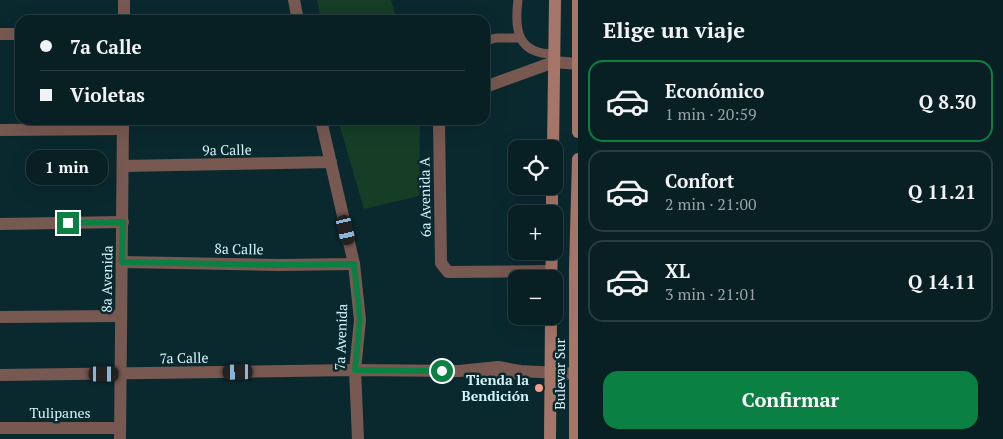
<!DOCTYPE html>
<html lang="es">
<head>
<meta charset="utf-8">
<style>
	:root { --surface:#081f23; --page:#11272b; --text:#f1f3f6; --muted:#98a2a6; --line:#293d41; --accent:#0b8043 }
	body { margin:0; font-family:"PT Serif",serif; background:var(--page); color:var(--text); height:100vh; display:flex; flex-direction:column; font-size:19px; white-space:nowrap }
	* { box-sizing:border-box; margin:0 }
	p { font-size:16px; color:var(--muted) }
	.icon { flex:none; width:28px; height:28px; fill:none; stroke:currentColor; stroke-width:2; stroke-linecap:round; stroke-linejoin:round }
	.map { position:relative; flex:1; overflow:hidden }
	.sheet { display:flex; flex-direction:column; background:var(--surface); width:425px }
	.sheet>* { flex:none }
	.guide { position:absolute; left:15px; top:15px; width:475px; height:110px; border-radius:15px; box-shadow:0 5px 20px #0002,0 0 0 1px var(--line); display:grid; align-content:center; height:110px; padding:0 25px; background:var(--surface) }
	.fabs { position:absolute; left:508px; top:140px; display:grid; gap:10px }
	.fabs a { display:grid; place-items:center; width:55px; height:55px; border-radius:10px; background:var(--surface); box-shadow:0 5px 20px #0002,0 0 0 1px var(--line); font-size:25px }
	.end { position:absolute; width:22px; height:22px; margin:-11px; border:6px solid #0b8043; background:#fff; box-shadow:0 0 0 2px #fff }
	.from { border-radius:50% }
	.bubble { position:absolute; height:35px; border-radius:15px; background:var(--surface); box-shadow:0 5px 20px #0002,0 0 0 1px var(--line); font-size:16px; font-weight:800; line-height:35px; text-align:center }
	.car { position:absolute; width:15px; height:30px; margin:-15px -8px; border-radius:6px; box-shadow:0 0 4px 1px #0007; background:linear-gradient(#222 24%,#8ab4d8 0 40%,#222 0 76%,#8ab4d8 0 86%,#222 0) }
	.guide b { display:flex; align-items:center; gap:18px; height:48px; font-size:19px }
	.guide b+b { border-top:1px solid var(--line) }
	.guide i { width:12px; height:12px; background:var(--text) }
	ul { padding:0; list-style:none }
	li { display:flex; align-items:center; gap:15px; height:82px; margin:0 10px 8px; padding:0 15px; border:2px solid var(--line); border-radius:15px }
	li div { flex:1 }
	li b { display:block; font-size:19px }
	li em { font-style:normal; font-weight:800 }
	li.current { border-color:var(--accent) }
	li>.icon { width:45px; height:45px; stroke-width:1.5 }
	h2 { padding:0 25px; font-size:22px; line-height:60px }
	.primary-button { display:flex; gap:10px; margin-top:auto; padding:10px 25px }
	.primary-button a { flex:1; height:58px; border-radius:15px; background:var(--accent); color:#fff; font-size:20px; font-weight:800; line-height:58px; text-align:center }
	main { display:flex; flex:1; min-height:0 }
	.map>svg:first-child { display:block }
	.green { fill:#163e27 }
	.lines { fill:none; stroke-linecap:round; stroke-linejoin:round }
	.service { stroke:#775951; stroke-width:9 }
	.minor { stroke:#775951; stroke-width:12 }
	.secondary { stroke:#a67669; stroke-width:12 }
	.route { stroke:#0b8043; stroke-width:6 }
	.poi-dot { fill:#f49e88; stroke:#0a292f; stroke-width:2 }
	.labels { text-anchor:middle; stroke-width:5; stroke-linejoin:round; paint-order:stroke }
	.street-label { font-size:14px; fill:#d1f4fc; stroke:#0a292f }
	.poi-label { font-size:14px; font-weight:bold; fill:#d1f4fc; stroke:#0a292f; text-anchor:end }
</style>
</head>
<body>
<main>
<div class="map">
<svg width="578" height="439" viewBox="0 0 578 439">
	<rect width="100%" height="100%" fill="#0a292f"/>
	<g class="green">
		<path d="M317,0h74l6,20h-76z"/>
		<path d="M338,120h82l-1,76 -55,13z"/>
	</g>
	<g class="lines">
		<g class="service">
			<path d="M518,0c-4,31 0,54 36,54"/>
			<path d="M485,41l11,-3h23"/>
		</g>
		<g class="minor">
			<path d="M124,0v20"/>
			<path d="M294,0l4,20"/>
			<path d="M0,34h20"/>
			<path d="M485,87l69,-25 24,2"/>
			<path d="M321,120l33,144 6,56 -5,50 3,69"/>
			<path d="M439,120l2,143 7,9 103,-1"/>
			<path d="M0,130l123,-1"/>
			<path d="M123,166l208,-4"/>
			<path d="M0,224l123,-2"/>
			<path d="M122,262l156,3 76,-1"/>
			<path d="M0,317l121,-1"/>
			<path d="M476,374l22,3 17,-4"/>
			<path d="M0,375l355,-5 104,1 39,-4 22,4 58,3"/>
			<path d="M0,428h120"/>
			<path d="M120,439l3,-319"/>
		</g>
		<g class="secondary">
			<path d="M578,0v132"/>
			<path d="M553,149l2,-149"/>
			<path d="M552,214v-28"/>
			<path d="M551,279l1,-28"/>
			<path d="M550,439l1,-123"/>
			<path d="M575,439v-170l3,-110"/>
		</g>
	</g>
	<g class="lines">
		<path class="route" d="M68,223l55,-1 -1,40 156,3 76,-1 6,56 -5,50 87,1"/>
	</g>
	<circle class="poi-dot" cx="539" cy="388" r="5"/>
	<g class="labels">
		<g class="street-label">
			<text transform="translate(227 150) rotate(-1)" y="5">9a Calle</text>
			<text transform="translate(425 197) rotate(-91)" y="5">6a Avenida A</text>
			<text transform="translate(239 249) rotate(1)" y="5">8a Calle</text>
			<text transform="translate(107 279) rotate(-89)" y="5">8a Avenida</text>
			<text transform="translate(341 337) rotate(-88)" y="5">7a Avenida</text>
			<text transform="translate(184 358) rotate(-1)" y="5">7a Calle</text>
			<text transform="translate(560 374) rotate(-90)" y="5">Bulevar Sur</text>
			<text x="60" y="418">Tulipanes</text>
		</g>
		<g class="poi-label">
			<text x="529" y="385">Tienda la<tspan x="529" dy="16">Bendición</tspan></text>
		</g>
	</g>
</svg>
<div class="fabs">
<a><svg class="icon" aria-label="locate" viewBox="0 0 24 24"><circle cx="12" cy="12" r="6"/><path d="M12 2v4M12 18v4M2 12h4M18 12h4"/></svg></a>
<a>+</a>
<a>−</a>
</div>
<i class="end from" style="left:442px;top:371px"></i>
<i class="end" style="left:68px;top:223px"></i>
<div class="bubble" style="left:26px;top:150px;width:82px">1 min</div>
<i class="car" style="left:346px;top:230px;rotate:167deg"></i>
<i class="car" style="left:238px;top:372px;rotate:269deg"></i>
<i class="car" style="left:104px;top:374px;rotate:90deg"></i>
<div class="guide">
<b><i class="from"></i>7a Calle</b>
<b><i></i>Violetas</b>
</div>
</div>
<section class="sheet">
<h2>Elige un viaje</h2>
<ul>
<li class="current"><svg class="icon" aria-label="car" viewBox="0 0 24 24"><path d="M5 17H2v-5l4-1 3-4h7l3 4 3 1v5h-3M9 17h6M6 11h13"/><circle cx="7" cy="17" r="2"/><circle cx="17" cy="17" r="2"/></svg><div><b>Económico</b><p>1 min · 20:59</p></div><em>Q 8.30</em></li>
<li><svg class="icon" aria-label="car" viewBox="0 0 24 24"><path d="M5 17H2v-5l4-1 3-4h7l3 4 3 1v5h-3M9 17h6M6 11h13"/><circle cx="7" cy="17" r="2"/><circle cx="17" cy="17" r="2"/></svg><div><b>Confort</b><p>2 min · 21:00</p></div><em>Q 11.21</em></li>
<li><svg class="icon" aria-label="car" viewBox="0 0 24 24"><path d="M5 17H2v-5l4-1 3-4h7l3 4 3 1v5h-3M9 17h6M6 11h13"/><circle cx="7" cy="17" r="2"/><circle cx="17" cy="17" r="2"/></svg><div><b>XL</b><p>3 min · 21:01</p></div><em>Q 14.11</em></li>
</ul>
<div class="primary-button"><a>Confirmar</a></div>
</section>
</main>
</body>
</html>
